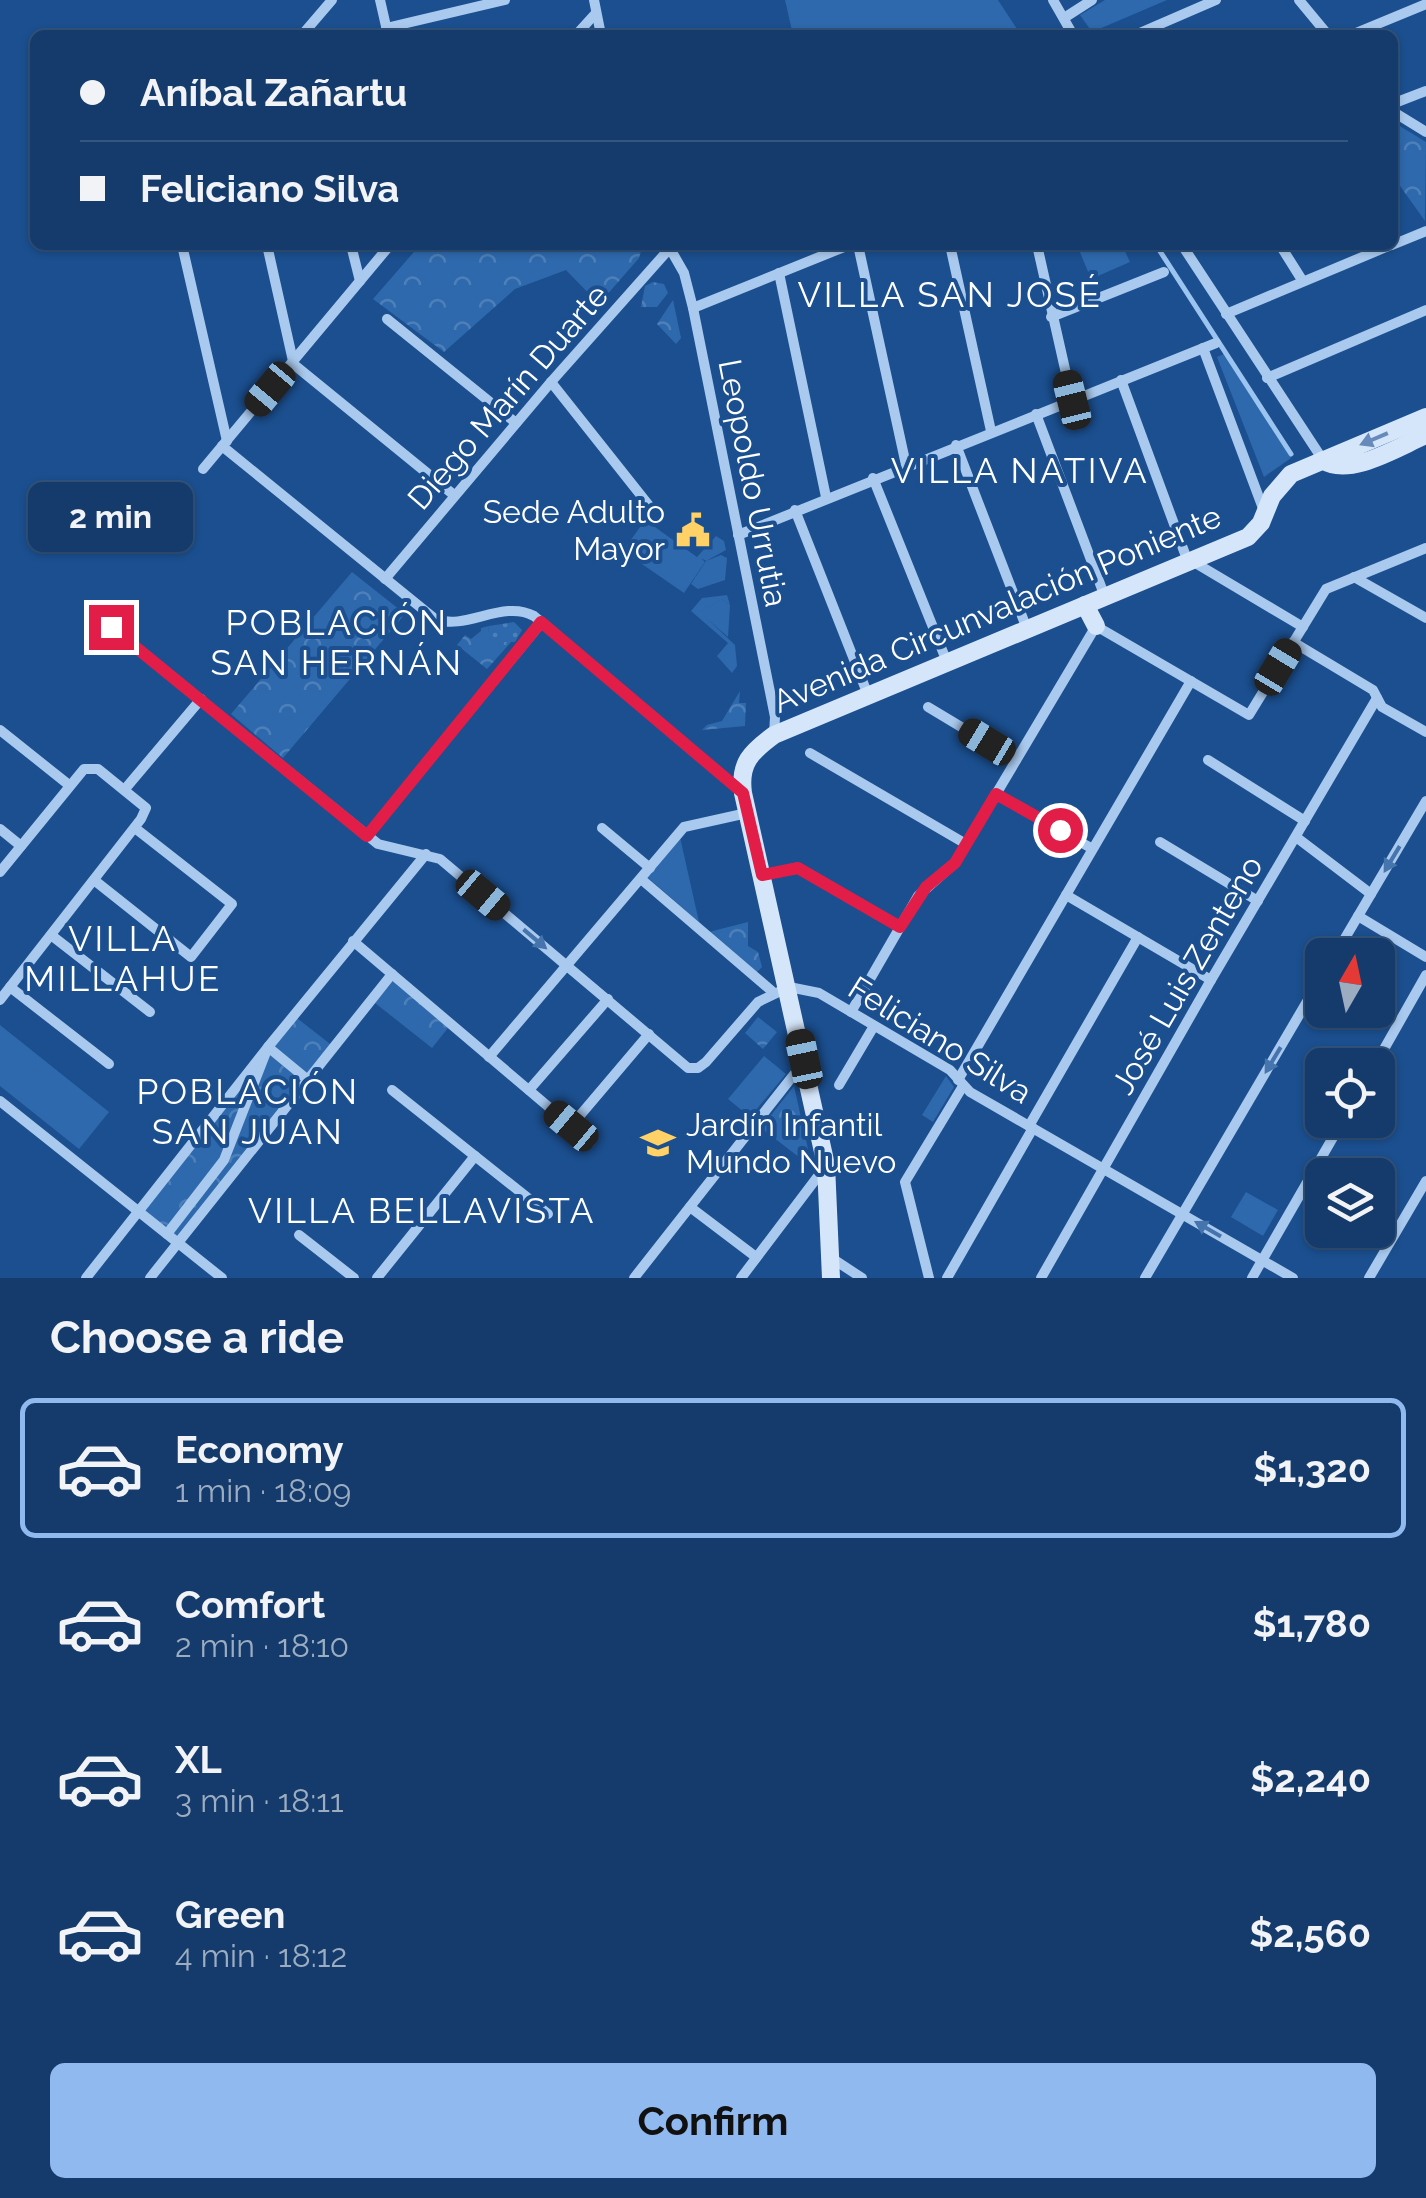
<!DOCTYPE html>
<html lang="en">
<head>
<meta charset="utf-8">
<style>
	:root { --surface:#143b6b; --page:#1d4271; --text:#f1f3f6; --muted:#9dadc1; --line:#33557e; --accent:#90b9f0 }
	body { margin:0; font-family:Raleway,sans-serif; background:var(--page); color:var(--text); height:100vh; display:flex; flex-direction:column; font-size:38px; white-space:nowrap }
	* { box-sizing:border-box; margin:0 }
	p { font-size:32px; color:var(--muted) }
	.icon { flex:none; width:55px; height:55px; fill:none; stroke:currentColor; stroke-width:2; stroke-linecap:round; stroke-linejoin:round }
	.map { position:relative; height:1278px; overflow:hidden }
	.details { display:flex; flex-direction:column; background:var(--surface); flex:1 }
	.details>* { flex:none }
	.hud { position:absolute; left:30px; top:30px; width:1368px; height:220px; border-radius:15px; box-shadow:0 2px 8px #0004,0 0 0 2px var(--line); display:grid; align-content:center; height:220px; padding:0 50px; background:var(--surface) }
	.needle { width:65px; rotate:9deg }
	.controls { position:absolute; left:1305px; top:938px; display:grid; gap:20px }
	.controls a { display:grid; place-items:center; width:90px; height:90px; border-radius:15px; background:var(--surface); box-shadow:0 2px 8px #0004,0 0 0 2px var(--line); font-size:50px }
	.end { position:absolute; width:45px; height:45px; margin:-22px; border:12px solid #e11d48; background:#fff; box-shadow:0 0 0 5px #fff }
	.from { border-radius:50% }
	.bubble { position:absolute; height:70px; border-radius:15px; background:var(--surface); box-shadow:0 2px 8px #0004,0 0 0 2px var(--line); font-size:32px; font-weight:700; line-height:70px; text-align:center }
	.car { position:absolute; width:30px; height:60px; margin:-30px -15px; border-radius:12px; box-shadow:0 0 8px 2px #0007; background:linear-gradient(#222 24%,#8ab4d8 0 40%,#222 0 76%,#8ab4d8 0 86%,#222 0) }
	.hud b { display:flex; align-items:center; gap:35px; height:95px; font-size:38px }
	.hud b+b { border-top:2px solid var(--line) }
	.hud i { width:25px; height:25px; background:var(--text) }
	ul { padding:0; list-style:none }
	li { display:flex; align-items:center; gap:30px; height:140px; margin:0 20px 15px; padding:0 30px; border:5px solid transparent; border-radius:15px }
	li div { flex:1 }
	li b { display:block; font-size:38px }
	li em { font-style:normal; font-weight:700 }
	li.selected { border-color:var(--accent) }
	li>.icon { width:90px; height:90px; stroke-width:1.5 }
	h2 { padding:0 50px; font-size:45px; line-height:120px }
	.primary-button { display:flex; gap:20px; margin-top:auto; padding:20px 50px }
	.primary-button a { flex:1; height:115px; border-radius:15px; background:var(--accent); color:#111; font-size:40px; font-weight:700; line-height:115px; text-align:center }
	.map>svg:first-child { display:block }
	.grass { fill:#2e69ad }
	.park { fill:url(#park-crowns) }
	.garden { fill:url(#garden-dots) }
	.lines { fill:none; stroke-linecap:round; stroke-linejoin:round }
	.stream { stroke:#9cc4f0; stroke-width:5 }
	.street { stroke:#a9c9ee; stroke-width:10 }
	.secondary { stroke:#d6e6fa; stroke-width:18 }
	.oneway { fill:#668bba }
	.oneway2 { fill:#4674ac }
	.route { stroke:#e11d48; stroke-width:12 }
	.labels { text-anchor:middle; stroke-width:8; stroke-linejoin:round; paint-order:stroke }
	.street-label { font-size:32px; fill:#fff; stroke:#1b4f8f }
	.poi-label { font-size:32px; fill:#fff; stroke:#1b4f8f; text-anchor:end }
	.neighbourhood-label { font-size:35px; letter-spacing:2.5px; fill:#fff; stroke:#1b4f8f }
</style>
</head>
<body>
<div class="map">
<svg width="1426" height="1278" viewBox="0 0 1426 1278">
	<defs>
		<pattern id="park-crowns" width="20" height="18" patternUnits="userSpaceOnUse" patternTransform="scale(2.5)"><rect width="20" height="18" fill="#2e69ad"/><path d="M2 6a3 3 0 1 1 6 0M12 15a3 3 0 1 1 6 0" fill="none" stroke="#4d80b9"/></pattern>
		<pattern id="garden-dots" width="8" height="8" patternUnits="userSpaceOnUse" patternTransform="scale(2.5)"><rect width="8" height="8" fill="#2e69ad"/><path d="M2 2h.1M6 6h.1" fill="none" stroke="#4d80b9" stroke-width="1.8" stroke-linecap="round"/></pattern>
	</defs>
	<rect width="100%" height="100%" fill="#1b4f8f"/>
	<g class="grass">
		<path d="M785,0h213l23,35h-228z"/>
		<path d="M1105,0h62l-75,32 -12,-17z"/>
		<path d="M1077,245h45l8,17 -39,17z"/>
		<path d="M1224,354l67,104 -27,19 -47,-120z"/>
		<path d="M645,520l52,37 19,-21 8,5 2,9 -20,11 -5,-3 4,4 -21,31 -61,-42z"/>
		<path d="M727,595l3,10 -8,-6 -22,13 35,33 2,21 -5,7 -15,-17 11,-13 -37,-32 11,-13z"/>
		<path d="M680,837l19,85 -52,-45z"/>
		<path d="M0,1025l109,87 -30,37 -79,-63z"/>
		<path d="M764,1056l22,18 -36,43 -22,-18z"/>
		<path d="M946,1076l8,11 -21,35 -11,-7z"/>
		<path d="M1246,1192l32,18 -15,26 -32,-19z"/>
	</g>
	<g class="park">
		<path d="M1393,122l33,20 -1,79 -32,-45z"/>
		<path d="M420,245h223l-4,13 -40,46 -33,-34 -51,19 -71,63 -71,-53z"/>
		<path d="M653,282l11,2 4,9 -11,14h-16l4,-21z"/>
		<path d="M673,300l8,38 -5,6 -19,-20z"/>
		<path d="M721,555l6,3 -2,22 -27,9 -7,-5 15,-23z"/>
		<path d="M352,572l53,42 -122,144 -52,-44z"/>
		<path d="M722,599l8,6 -2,32 -29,-25z"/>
		<path d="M489,626l-1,7 23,9 -24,27 -30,-24 8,-10 6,4 10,-8v-3z"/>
		<path d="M740,691l-1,12h7l-1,23 -43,4 5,-5 15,-4z"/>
		<path d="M748,922v24l10,6 4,15 -6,6 -47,-41z"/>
		<path d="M393,981l55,47 -16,20 -57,-45z"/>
		<path d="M293,1015l41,32 -156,196 -40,-31z"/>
		<path d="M758,1017l19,15 -14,17 -18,-16z"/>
		<path d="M794,1086l18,81 -51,-39z"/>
	</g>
	<path class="garden" d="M514,622l8,8 -7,12h-17l-10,-9 1,-7z"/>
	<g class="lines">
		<path class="stream" d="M1156,245l135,209"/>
		<g class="street">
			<path d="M380,0l8,35"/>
			<path d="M594,0l7,35"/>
			<path d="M1053,0l20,35"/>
			<path d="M1299,0l29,35"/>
			<path d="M1064,18l28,-18"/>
			<path d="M386,28l119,-28"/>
			<path d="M302,35l30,-35"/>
			<path d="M576,35l20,-22"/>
			<path d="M1135,35l81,-35"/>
			<path d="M1351,35l75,-31"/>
			<path d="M1392,104l34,-13"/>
			<path d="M1392,111l34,21"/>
			<path d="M182,245l45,196"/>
			<path d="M267,245l26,116"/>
			<path d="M351,245l9,36"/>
			<path d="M668,245l16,28 9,35 82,409 -1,18"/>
			<path d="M858,245l48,220"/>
			<path d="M950,245l41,186"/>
			<path d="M1037,245l35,155"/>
			<path d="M1182,245l141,215"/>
			<path d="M1280,245l22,35"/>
			<path d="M1392,245l34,-14"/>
			<path d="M779,273l47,224"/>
			<path d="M693,308l156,-63"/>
			<path d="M1226,314l165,-69"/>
			<path d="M1051,317l113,-45"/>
			<path d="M387,319l129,104"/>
			<path d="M1203,348l61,163"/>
			<path d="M292,363l162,132"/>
			<path d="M1267,378l159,-68"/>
			<path d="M1121,380l67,182"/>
			<path d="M551,382l100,126"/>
			<path d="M1036,414l69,183"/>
			<path d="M956,445l71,184"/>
			<path d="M222,446l213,173c31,12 68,-20 99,-3l209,177"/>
			<path d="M203,469l187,-224"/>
			<path d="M873,478l74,184"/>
			<path d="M795,510l73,185"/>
			<path d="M738,535l478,-192"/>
			<path d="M1192,561l111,66"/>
			<path d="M1354,577l72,41"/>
			<path d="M385,579l166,-197 119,-134"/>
			<path d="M111,627l267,217 62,15 248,209h10l8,-6 52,-60 31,-15 30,6 131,77 20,22 323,186"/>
			<path d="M1293,642l80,48 9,17 44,25"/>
			<path d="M928,707l88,53"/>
			<path d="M0,730l69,55"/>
			<path d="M810,753l156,91"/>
			<path d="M1208,760l97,61"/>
			<path d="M125,789l76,-90"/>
			<path d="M996,794l95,54"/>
			<path d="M602,828l48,40"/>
			<path d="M0,829l21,17"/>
			<path d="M367,836l174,-213"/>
			<path d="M1296,837l75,57"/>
			<path d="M1160,842l98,59"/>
			<path d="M0,872l84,-103h14l48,39 -5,11 -141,181"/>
			<path d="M762,875l36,-7 102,59"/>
			<path d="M641,879l132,113"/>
			<path d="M94,880l97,77 41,-53 -97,-76"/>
			<path d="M1066,895l145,85"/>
			<path d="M1358,916l68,41"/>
			<path d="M51,935l99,77"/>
			<path d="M353,941l237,201"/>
			<path d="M1335,955l91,-154"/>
			<path d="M10,987l99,77"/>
			<path d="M851,1012l67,-116 37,-33 141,-237 153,89 77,-126 100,-41"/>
			<path d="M489,1057l195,-230 63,-14"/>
			<path d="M1375,1065l51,-90"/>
			<path d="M958,1080l233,-399"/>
			<path d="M839,1085l35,-59"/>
			<path d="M392,1090l156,124"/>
			<path d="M529,1090l79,-91"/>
			<path d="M0,1101l222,177"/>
			<path d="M571,1126l78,-92"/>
			<path d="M1029,1126l109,-189"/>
			<path d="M690,1207l66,50"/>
			<path d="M167,1234l57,-74 44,-113 158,-193"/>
			<path d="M299,1235l55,43"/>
			<path d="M830,1257l32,21"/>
			<path d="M86,1278l182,-231 40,33"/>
			<path d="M150,1278l242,-304"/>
			<path d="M377,1278l98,-122"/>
			<path d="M634,1278l169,-215"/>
			<path d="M741,1278l84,-111"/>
			<path d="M929,1278l-24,-96 58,-96"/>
			<path d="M947,1278l86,-150"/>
			<path d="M1041,1278l170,-298 166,-282"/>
			<path d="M1145,1278l177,-302"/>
			<path d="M1252,1278l91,-158"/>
			<path d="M1369,1278l57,-97"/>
		</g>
		<g class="secondary">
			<path d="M1323,460c26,18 75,-13 103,-25"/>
			<path d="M1085,605l11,21"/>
			<path d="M831,1278l-5,-113 -83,-372c-4,-30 8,-41 31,-58l474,-198 13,-14 11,-27 19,-22 135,-57"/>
		</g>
	</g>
	<defs><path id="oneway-solid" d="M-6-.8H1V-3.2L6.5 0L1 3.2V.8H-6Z" transform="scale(2.5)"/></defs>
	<use class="oneway" href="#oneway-solid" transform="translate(1374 439) rotate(157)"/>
	<g class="oneway2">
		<use href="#oneway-solid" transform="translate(1392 859) rotate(121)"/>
		<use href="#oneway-solid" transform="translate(535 939) rotate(40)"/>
		<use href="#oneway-solid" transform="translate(1273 1060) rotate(121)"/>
		<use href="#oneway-solid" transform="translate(1208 1229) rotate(-150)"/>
	</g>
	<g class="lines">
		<path class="route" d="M111,627l256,209 174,-214 202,171 19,82 36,-7 102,59 26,-40 29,-24 41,-69 64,36"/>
	</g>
	<defs>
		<g id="civic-bare" transform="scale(2.7)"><path d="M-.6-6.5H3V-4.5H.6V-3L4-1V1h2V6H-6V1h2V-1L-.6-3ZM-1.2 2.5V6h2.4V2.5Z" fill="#ffd166" stroke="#1b4f8f" stroke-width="2.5" paint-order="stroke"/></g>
		<g id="school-bare" transform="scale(2.7)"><path d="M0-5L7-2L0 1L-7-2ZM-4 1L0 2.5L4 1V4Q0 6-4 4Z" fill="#ffd166" stroke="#1b4f8f" stroke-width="2.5" paint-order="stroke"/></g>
	</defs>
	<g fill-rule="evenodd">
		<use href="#civic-bare" x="693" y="530"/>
		<use href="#school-bare" x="658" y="1143"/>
	</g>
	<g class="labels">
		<g class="street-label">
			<text transform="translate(508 397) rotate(-49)" y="11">Diego Marín Duarte</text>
			<text transform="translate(753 483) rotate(79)" y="11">Leopoldo Urrutia</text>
			<text transform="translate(997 609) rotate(-23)" y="11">Avenida Circunvalación Poniente</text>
			<text transform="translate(1187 975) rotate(-60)" y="11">José Luis Zenteno</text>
			<text transform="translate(940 1040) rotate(32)" y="11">Feliciano Silva</text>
		</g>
		<g class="poi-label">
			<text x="665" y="523">Sede Adulto<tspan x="665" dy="37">Mayor</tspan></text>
			<text x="686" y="1136" text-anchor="start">Jardín Infantil<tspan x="686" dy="37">Mundo Nuevo</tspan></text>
		</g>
		<g class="neighbourhood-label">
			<text x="950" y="307">VILLA SAN JOSÉ</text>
			<text x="1020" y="483">VILLA NATIVA</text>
			<text x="337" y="635">POBLACIÓN<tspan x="337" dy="40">SAN HERNÁN</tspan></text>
			<text x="123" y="951">VILLA<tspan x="123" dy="40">MILLAHUE</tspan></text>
			<text x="248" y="1104">POBLACIÓN<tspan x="248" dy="40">SAN JUAN</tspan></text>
			<text x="422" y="1223">VILLA BELLAVISTA</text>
		</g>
	</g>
</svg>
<div class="controls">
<a><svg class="needle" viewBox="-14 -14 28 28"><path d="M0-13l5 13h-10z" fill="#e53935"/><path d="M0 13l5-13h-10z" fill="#9dadc1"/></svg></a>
<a><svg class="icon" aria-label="locate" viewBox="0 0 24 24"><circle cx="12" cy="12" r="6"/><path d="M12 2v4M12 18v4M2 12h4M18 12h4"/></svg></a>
<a><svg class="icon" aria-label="layers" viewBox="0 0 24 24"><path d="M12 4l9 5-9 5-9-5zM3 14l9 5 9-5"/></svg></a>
</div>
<i class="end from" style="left:1060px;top:830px"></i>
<i class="end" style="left:111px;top:627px"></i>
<div class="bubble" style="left:28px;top:482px;width:165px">2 min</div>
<i class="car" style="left:270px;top:389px;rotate:220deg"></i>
<i class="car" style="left:1072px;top:400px;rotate:346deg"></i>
<i class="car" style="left:1278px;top:667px;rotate:31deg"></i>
<i class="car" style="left:987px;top:742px;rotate:301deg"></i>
<i class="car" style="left:483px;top:895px;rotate:130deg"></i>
<i class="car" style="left:804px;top:1059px;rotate:348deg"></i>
<i class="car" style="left:571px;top:1126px;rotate:310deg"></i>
<div class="hud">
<b><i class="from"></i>Aníbal Zañartu</b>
<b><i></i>Feliciano Silva</b>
</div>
</div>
<section class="details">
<h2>Choose a ride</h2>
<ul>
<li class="selected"><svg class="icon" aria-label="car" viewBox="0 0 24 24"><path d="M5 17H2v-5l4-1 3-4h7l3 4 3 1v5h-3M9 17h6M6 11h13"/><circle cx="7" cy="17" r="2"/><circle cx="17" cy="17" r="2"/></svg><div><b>Economy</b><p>1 min · 18:09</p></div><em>$1,320</em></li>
<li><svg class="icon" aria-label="car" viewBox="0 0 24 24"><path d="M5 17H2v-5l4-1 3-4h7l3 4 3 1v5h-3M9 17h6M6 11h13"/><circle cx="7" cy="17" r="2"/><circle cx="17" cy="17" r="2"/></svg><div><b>Comfort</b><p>2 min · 18:10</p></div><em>$1,780</em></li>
<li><svg class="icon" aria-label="car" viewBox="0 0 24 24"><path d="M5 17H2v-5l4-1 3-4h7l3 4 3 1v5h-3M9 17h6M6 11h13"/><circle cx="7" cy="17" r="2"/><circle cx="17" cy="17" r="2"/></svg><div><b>XL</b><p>3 min · 18:11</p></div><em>$2,240</em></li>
<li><svg class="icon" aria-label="car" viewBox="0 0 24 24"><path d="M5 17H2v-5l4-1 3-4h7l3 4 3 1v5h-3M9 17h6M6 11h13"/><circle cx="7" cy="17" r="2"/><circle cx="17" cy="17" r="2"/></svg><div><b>Green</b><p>4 min · 18:12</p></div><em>$2,560</em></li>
</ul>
<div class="primary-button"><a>Confirm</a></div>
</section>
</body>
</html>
